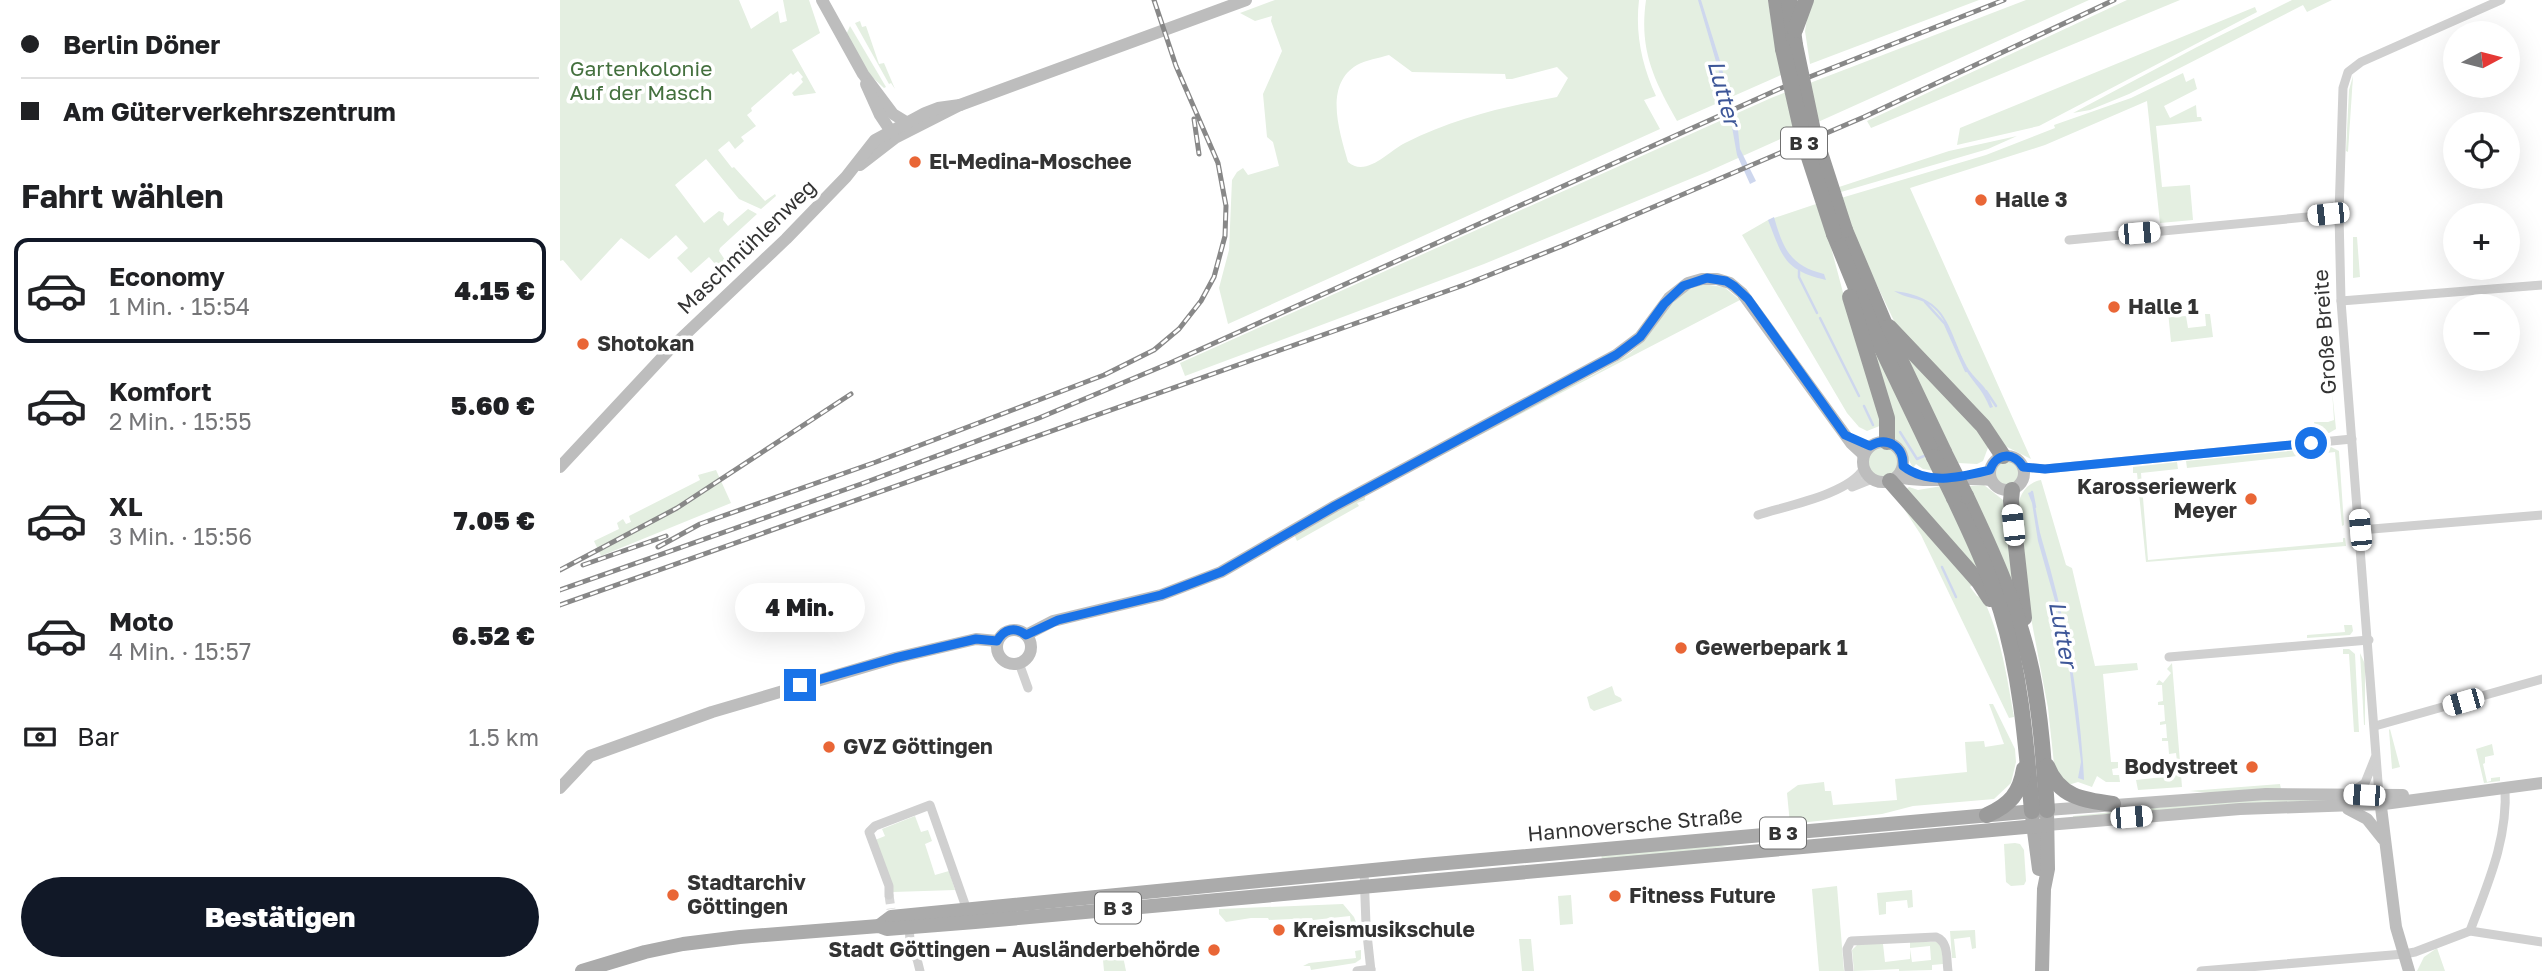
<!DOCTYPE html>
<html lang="de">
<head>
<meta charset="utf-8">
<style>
	:root { --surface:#fff; --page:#f2f2f2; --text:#202124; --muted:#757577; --line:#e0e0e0; --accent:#111827 }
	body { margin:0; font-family:"Golos Text",sans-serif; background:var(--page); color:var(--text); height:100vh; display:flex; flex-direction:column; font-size:26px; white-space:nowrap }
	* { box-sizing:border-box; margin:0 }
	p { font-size:23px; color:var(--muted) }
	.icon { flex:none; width:38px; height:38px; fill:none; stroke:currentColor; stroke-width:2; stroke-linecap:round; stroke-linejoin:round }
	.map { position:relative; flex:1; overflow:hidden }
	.sheet { display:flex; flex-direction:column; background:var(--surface); width:560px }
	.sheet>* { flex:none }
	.banner { display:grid; align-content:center; height:154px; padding:0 21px; background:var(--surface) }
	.needle { width:46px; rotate:83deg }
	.fabs { position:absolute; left:1883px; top:21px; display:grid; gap:14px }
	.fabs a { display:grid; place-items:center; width:77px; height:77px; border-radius:50%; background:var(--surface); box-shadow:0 7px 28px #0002; font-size:35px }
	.end { position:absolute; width:32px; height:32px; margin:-16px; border:9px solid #1a73e8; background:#fff; box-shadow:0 0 0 4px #fff }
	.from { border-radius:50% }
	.bubble { position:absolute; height:49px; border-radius:24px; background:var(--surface); box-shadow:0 7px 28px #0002; font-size:23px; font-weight:800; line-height:49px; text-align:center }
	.car { position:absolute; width:21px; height:42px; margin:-21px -10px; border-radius:9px; box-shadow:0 0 5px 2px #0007; background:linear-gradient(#fff 24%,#345 0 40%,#fff 0 76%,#345 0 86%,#fff 0) }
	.banner b { display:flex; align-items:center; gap:24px; height:66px; font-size:26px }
	.banner b+b { border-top:2px solid var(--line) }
	.banner i { width:18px; height:18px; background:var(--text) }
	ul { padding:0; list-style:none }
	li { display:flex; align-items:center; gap:21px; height:105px; margin:0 14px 10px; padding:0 7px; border:4px solid transparent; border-radius:14px }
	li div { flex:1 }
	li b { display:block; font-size:26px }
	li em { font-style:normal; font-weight:800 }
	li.current { border-color:var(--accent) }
	li>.icon { width:63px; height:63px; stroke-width:1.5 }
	h2 { padding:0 21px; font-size:32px; line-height:84px }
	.pay { display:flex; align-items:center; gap:18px; height:77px; padding:0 21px; font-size:26px }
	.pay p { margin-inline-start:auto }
	.cta { display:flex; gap:14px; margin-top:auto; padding:14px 21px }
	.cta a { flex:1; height:80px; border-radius:42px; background:var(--accent); color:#fff; font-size:28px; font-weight:800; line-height:80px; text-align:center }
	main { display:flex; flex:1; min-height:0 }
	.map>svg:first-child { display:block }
	.green { fill:#e4efe1; fill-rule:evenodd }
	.water { fill:#ced7ee }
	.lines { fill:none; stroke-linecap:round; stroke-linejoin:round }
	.stream { stroke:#ced7ee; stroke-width:2.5 }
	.street-tunnel { stroke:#d6d6d6; stroke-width:9; stroke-dasharray:9 4.5; stroke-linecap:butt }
	.street { stroke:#d0d0d0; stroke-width:9 }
	.secondary { stroke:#bdbdbd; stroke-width:12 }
	.primary { stroke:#ababab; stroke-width:14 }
	.highway { stroke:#9a9a9a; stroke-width:16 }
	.rail-casing { stroke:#888; stroke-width:5 }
	.rail { stroke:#fff; stroke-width:2.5; stroke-dasharray:8; stroke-linecap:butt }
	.highway-bridge { stroke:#9a9a9a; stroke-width:16 }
	.route { stroke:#1a73e8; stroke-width:9 }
	.poi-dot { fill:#e96636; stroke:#fff; stroke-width:2.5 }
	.labels { text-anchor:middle; stroke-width:7; stroke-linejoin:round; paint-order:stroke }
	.shield { fill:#fff; stroke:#707070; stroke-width:2 }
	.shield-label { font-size:19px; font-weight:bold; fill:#333 }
	.park-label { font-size:21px; fill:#44703e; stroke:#fff }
	.poi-label { font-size:21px; font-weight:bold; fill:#333; stroke:#fff; text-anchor:start }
	.street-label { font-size:21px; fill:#333; stroke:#fff }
	.water-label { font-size:23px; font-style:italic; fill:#3d5698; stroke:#fff }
</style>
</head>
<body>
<main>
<section class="sheet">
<div class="banner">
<b><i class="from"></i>Berlin Döner</b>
<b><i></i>Am Güterverkehrszentrum</b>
</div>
<h2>Fahrt wählen</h2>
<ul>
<li class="current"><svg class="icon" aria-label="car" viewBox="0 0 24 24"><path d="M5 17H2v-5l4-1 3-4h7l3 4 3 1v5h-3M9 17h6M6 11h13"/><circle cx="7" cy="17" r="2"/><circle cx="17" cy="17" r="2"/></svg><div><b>Economy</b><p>1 Min. · 15:54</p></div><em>4.15 €</em></li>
<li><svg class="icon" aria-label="car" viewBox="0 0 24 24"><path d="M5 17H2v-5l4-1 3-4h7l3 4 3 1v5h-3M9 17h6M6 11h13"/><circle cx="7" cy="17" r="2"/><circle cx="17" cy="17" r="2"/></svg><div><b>Komfort</b><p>2 Min. · 15:55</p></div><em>5.60 €</em></li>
<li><svg class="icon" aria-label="car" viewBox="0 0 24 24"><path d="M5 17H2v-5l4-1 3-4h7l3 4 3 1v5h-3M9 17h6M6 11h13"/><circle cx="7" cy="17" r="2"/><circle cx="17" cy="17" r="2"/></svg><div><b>XL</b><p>3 Min. · 15:56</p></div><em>7.05 €</em></li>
<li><svg class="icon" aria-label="car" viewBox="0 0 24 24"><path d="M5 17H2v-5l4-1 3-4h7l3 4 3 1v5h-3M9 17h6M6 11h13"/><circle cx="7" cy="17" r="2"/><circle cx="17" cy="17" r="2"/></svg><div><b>Moto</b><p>4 Min. · 15:57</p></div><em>6.52 €</em></li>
</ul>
<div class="pay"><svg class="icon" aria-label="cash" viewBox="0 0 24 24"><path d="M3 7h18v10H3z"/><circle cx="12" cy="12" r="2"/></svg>Bar<p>1.5 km</p></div>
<div class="cta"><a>Bestätigen</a></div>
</section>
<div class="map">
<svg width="1982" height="971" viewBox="0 0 1982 971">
	<rect width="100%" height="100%" fill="#fff"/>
	<g class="green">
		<path d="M0,0h179l12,29 27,-18 2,12 7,-2 -4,-21h26l11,33 -28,17 24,43 -22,3 -2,-3 11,-11 -2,-3 2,-2 -5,-6 -5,4 -2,-2 -40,35 1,3 -5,4 9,11 -15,11 3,4 -9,8 -6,-8 -11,9 14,18 2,-1 31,34 10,-7 1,2 -15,13 -22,-10 -33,-40 -31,26 29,38 15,-12 5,2 -1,7 5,6 20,-17 9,5 -37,34 -1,3 14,21 -24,23 -12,-7 4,-3 3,3 18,-16 -13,-15 -18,16 -14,-15 11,-10 -12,-13 -27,24 -28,-21 -40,43 -18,-21 -3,1z"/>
		<path d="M715,0h364c-4,34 3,65 17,96l-12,4 16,29 -432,195 -9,-36 10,-38 3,-70 5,-8 6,-4 5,7 31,-9 -6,-24 -6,-5 -4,-43 19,-43 -11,-30 1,-5 -17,5 -15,-8zM829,55l23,17 93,2 1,5h6l45,-12 11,11 -11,19c-54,10 -102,21 -152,46 -16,8 -39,35 -57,19 -8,-29 -25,-77 9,-97 9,-5 22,-7 32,-10z"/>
		<path d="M1086,0h122l13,75 -104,46c-24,-42 -38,-72 -31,-121z"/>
		<path d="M1250,0h169l-169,64 -5,-33z"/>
		<path d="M1466,0h63l-382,172 -223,92 -299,112 -5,-13 591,-265z"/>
		<path d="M1567,0h53l-309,128 -4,-7z"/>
		<path d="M1732,0h40l-25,12 -4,-7 -174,89 -39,16 -17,3 124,-66z"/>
		<path d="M1695,7l2,5 -218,114 -82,19 3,-17z"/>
		<path d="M300,21l2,6 4,-1 13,38 5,-1 11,26 -4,-6 -2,1 -34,-61z"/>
		<path d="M290,26l36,61 -2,1 -14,-13 -24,-40z"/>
		<path d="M1623,73l3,9 8,-4 3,11 -33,17 6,12 26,-13 1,12h4l1,4 -46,5 6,61 28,-2 3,35 -33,3 -13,-122 -102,44 -135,43 121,271 -26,-13 -110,-123 -41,-86 -13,-39 145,-43 69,-27 -1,-3 77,-27z"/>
		<path d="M1793,76l-5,76 -2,-1 3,-61z"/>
		<path d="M1457,136l-29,13 -147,43 -2,-5 110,-36z"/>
		<path d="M1256,204l12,32 30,113 24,76 -15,6 -8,-4 -12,-14 -105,-178 26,-15z"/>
		<path d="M1793,237h4l3,40 -7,1z"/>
		<path d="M1142,284l22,3 16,13 -375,195v5l-8,3 2,3 -62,35 -3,-7c74,-41 147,-82 222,-121 37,-20 79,-36 114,-60 28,-20 36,-59 72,-69z"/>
		<path d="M1610,300l2,17 14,-1 2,12 18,-2 -1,-12h5l3,23 -42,5 -4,-41z"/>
		<path d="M1300,314l75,157 -12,-2 -7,-5 -3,4 -10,-19 -12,-10z"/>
		<path d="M1341,347l81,84 7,14 -6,16 -6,3 -19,-1z"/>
		<path d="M1772,390l4,39 -7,4 -13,1 -2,-12h14l6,-2z"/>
		<circle cx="1323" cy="462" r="16"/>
		<path d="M1771,447l8,4 5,74 -2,1 -7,-74 -148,16 -1,-7z"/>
		<circle cx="1447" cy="473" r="12"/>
		<path d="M1617,462l1,7 -37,4 7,87 195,-18v-4h2l1,8 -200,16 -9,-89h-4v-6z"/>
		<path d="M156,470l15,33 -130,53 -7,-15 25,-12 -2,-6 6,-4 3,5 5,-2 -2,-6 71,-36 -2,-5z"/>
		<path d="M1481,480l25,85 6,3 23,98 42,-3 1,7 -35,4 8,88h7v6l-6,1 1,6h6l1,7h-14l-9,-6 -5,11 -14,-5 -10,3 -9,-10 -5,-11 -6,-56 -20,-106 -11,-92c2,-14 8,-27 24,-30z"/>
		<path d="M1424,485l19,15 14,93 -48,-107z"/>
		<path d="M1382,486l44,100 -82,-95 5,-4 9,3z"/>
		<path d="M1337,498l76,86 -3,3 7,9 6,2c18,38 24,79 31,119l-5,1 -88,-183z"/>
		<path d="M1784,625h8l1,6 -3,4 -43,3v-3l38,-3z"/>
		<path d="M1783,649h6l6,5 4,78h-5l-5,-78h-6z"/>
		<path d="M1800,653l5,11v61h-1z"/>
		<path d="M1612,663l10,124 -44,3 -2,-10 36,-4v-6l6,-1 -2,-16 -7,1 -1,-13h-6v-3h5l-1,-14 -6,1v-3l5,-1 -1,-16h-6v-3l5,-1 -1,-16h-6l3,-5 4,3 8,-10 -4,-4z"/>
		<path d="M1052,686l3,9 6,3 1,3 -28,10 -4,-3 -3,-11z"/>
		<path d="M1429,704h4l22,45 1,13 -5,21 -17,16 -81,7 -31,8 -92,10 -3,-31 11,-8 26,-3 1,9h6l2,14 64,-5 -2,-21 72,-7 -2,-30 19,-1 1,6 19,-3z"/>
		<path d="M1830,729l10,38 -8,2 -3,-39z"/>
		<path d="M1932,744l2,11 -9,2v6l-2,1 4,18 4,-1v-3l9,-1v4l-16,2 -8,-34z"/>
		<path d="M1720,784l1,5 -69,4 -23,-2z"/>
		<path d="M1698,798l96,1 -281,19v-2z"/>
		<path d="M355,816l6,16 7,-2 4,11 -7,3 10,31 14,-4 6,19 -62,2 -18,-52 10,-4 -3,-7z"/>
		<path d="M1455,843l5,1 4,6 2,31 -2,4 -13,1 -5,-4 -2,-38z"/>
		<path d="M1173,845l-47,8 -84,7 -1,-6z"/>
		<path d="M1277,886l7,85h-25l-7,-82z"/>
		<path d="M1352,890l1,17 -5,1 -1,-8 -21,2v12l-7,1 -2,-22z"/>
		<path d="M1011,895l2,29 -13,1 -2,-29z"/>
		<path d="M783,904l11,13 3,8h-6l-1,-9 -37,4 -1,-2 -43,2 -1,-2h-17l-25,4 -7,-8v-5z"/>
		<path d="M1415,930l1,18 -4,1 -2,-12 -16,2 2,19h-4l-2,-27z"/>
		<path d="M959,939h12l3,32h-12z"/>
		<path d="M1350,942h27l5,4 1,18 -11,1v5l-33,1v-2l-45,2 -2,-21 6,-6h25l2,18 25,-3v-10l2,13 19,-2 -1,-14 -20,2z"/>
		<path d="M1877,948l8,23h-28l7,-14z"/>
		<path d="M801,950v9l-6,4 -44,7 -1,-4h-7l6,-3 47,-5 -1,-7z"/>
		<path d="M563,956l3,15h-22l-1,-11z"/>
	</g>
	<g class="water">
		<path d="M1138,0h3l19,61 18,69 2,19 16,32 -6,3 -13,-29 -10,-56z"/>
		<path d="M1214,217c9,32 17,49 50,57l2,6c-42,-10 -43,-22 -58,-60z"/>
		<path d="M1334,291c58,7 52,39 75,79 4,6 10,11 15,17 4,5 6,13 9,20l-3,1c-8,-19 -13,-21 -23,-36 -15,-22 -15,-51 -37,-67 -11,-7 -25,-7 -36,-14z"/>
		<path d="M1471,492c6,15 6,32 11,48 24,80 38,156 42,240l-6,-2 3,-16 -15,-122 -28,-99 -6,-38 -4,-10z"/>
	</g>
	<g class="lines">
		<g class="stream">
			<path d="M1239,271v6l18,36"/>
			<path d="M1365,302l20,22 21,47"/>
			<path d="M1260,318l39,78"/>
			<path d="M1426,391l10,15"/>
			<path d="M1304,406l9,19"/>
			<path d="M1340,432l17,27 7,-3"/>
			<path d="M1472,492l3,15"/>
			<path d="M1382,567l14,30"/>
		</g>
		<path class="street-tunnel" d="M329,895l2,14"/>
		<g class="street">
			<path d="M1509,240l270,-26"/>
			<path d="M1781,301l201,-16"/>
			<path d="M1463,467l22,2 307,-30"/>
			<path d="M1292,487l20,-8"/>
			<path d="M1198,515c28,-9 92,-21 106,-47"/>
			<path d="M1800,530l182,-15"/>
			<path d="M1609,657l200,-17"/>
			<path d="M459,663l9,25"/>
			<path d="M1815,726l167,-47"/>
			<path d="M1790,793l15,-10 10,-25"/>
			<path d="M1819,795l-38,-494 -2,-87 4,-126 5,-16 13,-10 140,-62"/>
			<path d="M804,871l2,54 5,46"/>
			<path d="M329,895v-9l-20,-54 6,-6 55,-21 37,105"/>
			<path d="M349,922l1,20 6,16"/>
			<path d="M1910,931c18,-48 38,-92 35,-144"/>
			<path d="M356,955l4,16"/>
			<path d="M797,971l14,-2"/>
			<path d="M1289,971l-2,-22 4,-8 85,-4c13,5 10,21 12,34"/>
			<path d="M1641,971l203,-17 11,-2 55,-21 72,11"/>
		</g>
		<g class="secondary">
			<path d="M262,0l41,74 30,40 18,11"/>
			<path d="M306,84l14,31 14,21"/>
			<path d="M300,165l35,-27 65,-33 286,-105"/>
			<circle cx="1323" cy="462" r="20"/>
			<circle cx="1447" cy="473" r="17"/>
			<path d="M0,467l111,-119 115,-109 60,-62 29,-37 50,-27 13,-5 22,-3"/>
			<path d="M1337,477c32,7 62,-1 94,3"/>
			<circle cx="454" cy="647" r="17"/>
			<path d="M466,635l27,-14 108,-26 60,-23 114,-66 281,-151 24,-18 29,-39 19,-15 14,-4h15l13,4 12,10 109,150 13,12"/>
			<path d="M0,788l30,-32 122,-44 183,-54 81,-19 21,2"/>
			<path d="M1820,799l16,128 13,44"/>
			<path d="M1788,809l19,10 16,20"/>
			<path d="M1487,810l219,-16 137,1"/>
			<path d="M1487,825l193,-16 144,-5 158,-21"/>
		</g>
		<g class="primary">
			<path d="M1472,816l7,53"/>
			<path d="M319,926l12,-9 533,-52 623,-55 1,59 -4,20 -2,82"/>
			<path d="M22,971l63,-19 38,-8 57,-7 139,-11 8,3 88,-7 1072,-97"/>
		</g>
		<g class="highway">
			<path d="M1216,0l7,49"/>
			<path d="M1229,0l6,45"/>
			<path d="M1235,30l11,-30"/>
			<path d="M1285,230l52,123 47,99"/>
			<path d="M1274,234l40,98 60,125"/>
			<path d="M1290,297l37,121v24"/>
			<path d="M1329,327l94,99 20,30"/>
			<path d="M1330,481l89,101 11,17"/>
			<path d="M1452,490l-1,11 13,117"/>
			<path d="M1406,496c27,57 53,114 66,176 9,45 12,92 15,138"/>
			<path d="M1394,498c17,36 35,74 47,113 20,65 25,133 31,200"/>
			<path d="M1487,766c12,31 36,34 66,38"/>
			<path d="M1427,815c23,-10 33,-22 37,-46"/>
		</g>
		<g class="rail-casing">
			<g id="rail">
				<path d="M634,119l5,35"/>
				<path d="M98,547l42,-23 176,-62 228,-87 50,-25 25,-21 22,-28 13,-24 11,-41 1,-30 -8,-43 -42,-97 -22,-66"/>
				<path d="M23,565l83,-29"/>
				<path d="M0,570l117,-62 174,-114"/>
				<path d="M0,590l301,-106 178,-66 131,-55 609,-274 225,-89"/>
				<path d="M0,605l904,-320 98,-39 302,-129 250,-117"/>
			</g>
		</g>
		<use href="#rail" class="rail"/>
		<g class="highway-bridge">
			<path d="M1235,45l18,86 32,99"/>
			<path d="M1223,49l21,93 30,92"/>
			<path d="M1384,452l22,44"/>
			<path d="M1374,457l20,41"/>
		</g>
	</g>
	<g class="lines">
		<path class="route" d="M240,685l95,-27 81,-19 21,2c7,-12 18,-15 29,-6l32,-15 103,-25 60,-23 114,-66 281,-151 24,-18 24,-33 19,-18 24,-8 19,3 8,5 14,13 97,136 25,11c17,-10 34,0 33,20 26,20 58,11 87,4 6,-17 24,-19 33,-3l22,2 266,-26"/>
	</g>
	<g class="poi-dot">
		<circle cx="355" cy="162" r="7"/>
		<circle cx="1421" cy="200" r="7"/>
		<circle cx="1554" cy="307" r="7"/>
		<circle cx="23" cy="344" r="7"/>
		<circle cx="1691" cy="499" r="7"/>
		<circle cx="1121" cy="648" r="7"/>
		<circle cx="269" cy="747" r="7"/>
		<circle cx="1692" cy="767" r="7"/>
		<circle cx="113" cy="895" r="7"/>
		<circle cx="1055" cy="896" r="7"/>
		<circle cx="719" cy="930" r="7"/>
		<circle cx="654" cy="950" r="7"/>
	</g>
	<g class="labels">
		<g class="shield">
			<rect x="1221" y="127.5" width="46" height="31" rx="5"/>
			<rect x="1200" y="817.5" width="46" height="31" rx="5"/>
			<rect x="535" y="892.5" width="46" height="31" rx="5"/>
		</g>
		<g class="shield-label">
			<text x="1244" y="150">B 3</text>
			<text x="1223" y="840">B 3</text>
			<text x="558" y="915">B 3</text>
		</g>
		<g class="park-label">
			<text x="81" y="76">Gartenkolonie<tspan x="81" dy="24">Auf der Masch</tspan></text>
		</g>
		<g class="poi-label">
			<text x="369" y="169">El-Medina-Moschee</text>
			<text x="1435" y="207">Halle 3</text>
			<text x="1568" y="314">Halle 1</text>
			<text x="37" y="351">Shotokan</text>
			<text x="1677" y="494" text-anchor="end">Karosseriewerk<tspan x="1677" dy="24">Meyer</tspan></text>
			<text x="1135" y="655">Gewerbepark 1</text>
			<text x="283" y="754">GVZ Göttingen</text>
			<text x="1678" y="774" text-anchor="end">Bodystreet</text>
			<text x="127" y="890">Stadtarchiv<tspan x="127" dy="24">Göttingen</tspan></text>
			<text x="1069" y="903">Fitness Future</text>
			<text x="733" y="937">Kreismusikschule</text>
			<text x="640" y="957" text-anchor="end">Stadt Göttingen – Ausländerbehörde</text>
		</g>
		<g class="street-label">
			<text transform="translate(187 247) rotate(-44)" y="7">Maschmühlenweg</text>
			<text transform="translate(1765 332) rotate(-94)" y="7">Große Breite</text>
			<text transform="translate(1075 825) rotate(-5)" y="7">Hannoversche Straße</text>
		</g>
		<g class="water-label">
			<text transform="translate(1164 93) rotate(75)" y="8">Lutter</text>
			<text transform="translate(1503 634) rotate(79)" y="8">Lutter</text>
		</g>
	</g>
</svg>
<div class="fabs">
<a><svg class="needle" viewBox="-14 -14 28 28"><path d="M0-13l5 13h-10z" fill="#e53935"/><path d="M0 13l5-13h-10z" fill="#757577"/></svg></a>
<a><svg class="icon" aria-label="locate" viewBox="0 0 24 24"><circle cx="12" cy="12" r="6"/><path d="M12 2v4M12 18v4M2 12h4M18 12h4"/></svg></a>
<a>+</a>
<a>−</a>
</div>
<i class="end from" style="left:1751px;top:443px"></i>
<i class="end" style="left:240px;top:685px"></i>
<div class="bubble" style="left:175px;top:583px;width:130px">4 Min.</div>
<i class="car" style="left:1768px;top:214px;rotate:264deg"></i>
<i class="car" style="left:1579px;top:233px;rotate:85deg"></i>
<i class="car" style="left:1453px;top:525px;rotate:354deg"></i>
<i class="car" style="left:1800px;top:530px;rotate:355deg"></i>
<i class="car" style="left:1903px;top:702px;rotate:254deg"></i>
<i class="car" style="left:1804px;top:795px;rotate:273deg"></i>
<i class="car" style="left:1571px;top:817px;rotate:85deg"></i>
</div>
</main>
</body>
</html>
